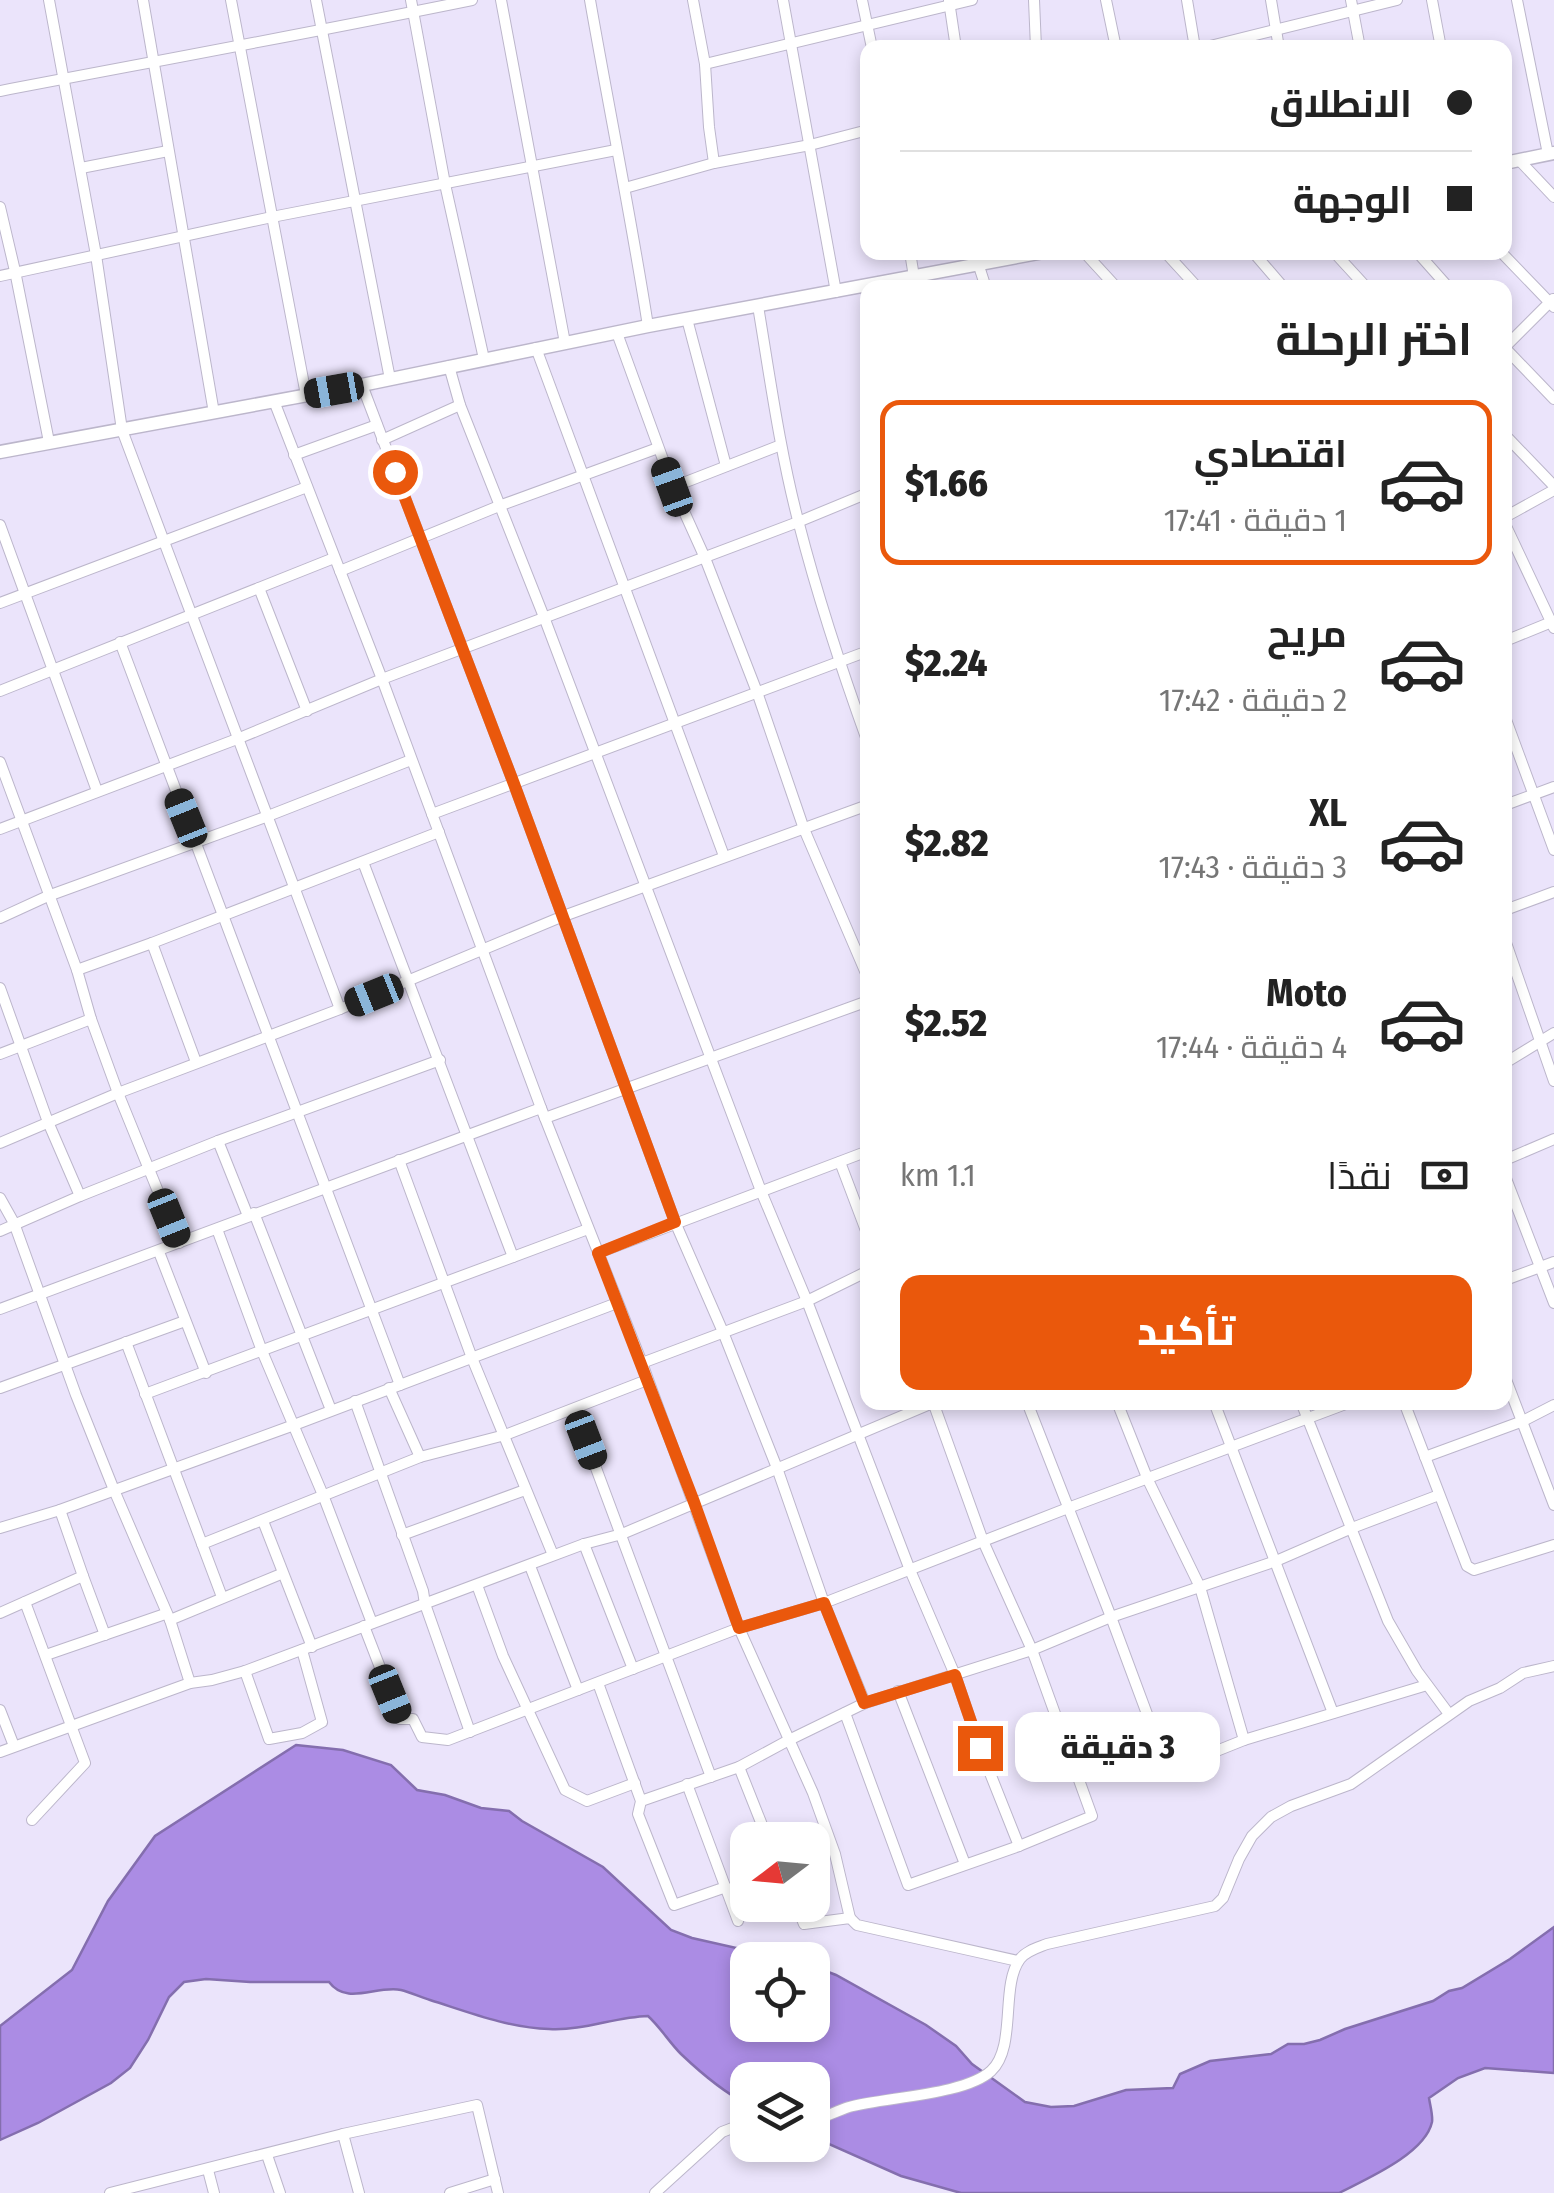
<!DOCTYPE html>
<html lang="ar">
<head>
<meta charset="utf-8">
<style>
	:root { --surface:#fff; --page:#f2f2f2; --text:#222; --muted:#767676; --line:#e0e0e0; --accent:#ea580c }
	body { margin:0; font-family:"Fira Sans Condensed",Cairo,sans-serif; background:var(--page); color:var(--text); direction:rtl; height:100vh; display:flex; flex-direction:column; font-size:38px; white-space:nowrap }
	* { box-sizing:border-box; margin:0 }
	p { font-size:32px; color:var(--muted) }
	.icon { flex:none; width:55px; height:55px; fill:none; stroke:currentColor; stroke-width:2; stroke-linecap:round; stroke-linejoin:round }
	.map { position:relative; flex:1; overflow:hidden; direction:ltr }
	.sheet { position:absolute; left:860px; top:280px; width:652px; height:1130px; display:flex; flex-direction:column; background:var(--surface); border-radius:20px; box-shadow:0 5px 15px #0003; direction:rtl }
	.sheet>* { flex:none }
	.banner { position:absolute; left:860px; top:40px; width:652px; height:220px; border-radius:20px; box-shadow:0 5px 15px #0003; direction:rtl; display:grid; align-content:center; height:220px; padding:0 40px; background:var(--surface) }
	.needle { width:65px; rotate:254deg }
	.fabs { position:absolute; left:730px; top:1822px; display:grid; gap:20px }
	.fabs a { display:grid; place-items:center; width:100px; height:100px; border-radius:20px; background:var(--surface); box-shadow:0 5px 15px #0003; font-size:50px }
	.end { position:absolute; width:45px; height:45px; margin:-22px; border:12px solid #ea580c; background:#fff; box-shadow:0 0 0 5px #fff }
	.from { border-radius:50% }
	.bubble { position:absolute; height:70px; border-radius:20px; background:var(--surface); box-shadow:0 5px 15px #0003; font-size:32px; font-weight:800; line-height:70px; text-align:center; direction:rtl }
	.car { position:absolute; width:30px; height:60px; margin:-30px -15px; border-radius:12px; box-shadow:0 0 8px 2px #0007; background:linear-gradient(#222 24%,#8ab4d8 0 40%,#222 0 76%,#8ab4d8 0 86%,#222 0) }
	.banner b { display:flex; align-items:center; gap:35px; height:95px; font-size:38px }
	.banner b+b { border-top:2px solid var(--line) }
	.banner i { width:25px; height:25px; background:var(--text) }
	ul { padding:0; list-style:none }
	li { display:flex; align-items:center; gap:30px; height:165px; margin:0 20px 15px; padding:0 20px; border:5px solid transparent; border-radius:20px }
	li div { flex:1 }
	li b { display:block; font-size:38px }
	li em { font-style:normal; font-weight:800 }
	li.selected { border-color:var(--accent) }
	li>.icon { width:90px; height:90px; stroke-width:1.5 }
	h2 { padding:0 40px; font-size:45px; line-height:120px }
	.pay { display:flex; align-items:center; gap:25px; height:110px; padding:0 40px; font-size:38px }
	.pay p { margin-inline-start:auto }
	.primary-button { display:flex; gap:20px; margin-top:auto; padding:20px 40px }
	.primary-button a { flex:1; height:115px; border-radius:20px; background:var(--accent); color:#fff; font-size:40px; font-weight:800; line-height:115px; text-align:center }
	.map>svg:first-child { display:block }
	.water { fill:#ab8ce4; stroke:#846eae; stroke-width:2.5 }
	.lines { fill:none; stroke-linecap:round; stroke-linejoin:round }
	.minor-casing { stroke:#bcb6cb; stroke-width:12 }
	.tertiary-casing { stroke:#bcb6cb; stroke-width:15 }
	.minor { stroke:#fff; stroke-width:10 }
	.tertiary { stroke:#fff; stroke-width:12 }
	.route { stroke:#ea580c; stroke-width:12 }
</style>
</head>
<body>
<div class="map">
<svg width="1554" height="2193" viewBox="0 0 1554 2193">
	<rect width="100%" height="100%" fill="#ebe4fb"/>
	<path class="water" d="M296,1745l47,5 48,15 26,25 28,5 36,13 28,3 13,10 81,46 68,63 21,8 98,22h-42v65h64l1,-59 23,9 90,50 30,21 16,18 53,38 26,5 23,-1 52,-16 47,-2 7,-14 30,-13 61,-7 17,-10h16l16,-4 25,-11 88,-28 16,-10 13,-3 48,-29 44,-32v146l-69,-5 -27,10 -29,20c1,7 4,17 3,24 -7,32 -66,57 -93,71h-378l-60,-17 -88,-39 -1,-57h-64l-1,24c-24,-12 -46,-31 -66,-50 -12,-12 -20,-26 -33,-38 -34,1 -64,15 -99,13 -40,-1 -81,-17 -119,-29 -10,-3 -20,-8 -29,-10 -25,-5 -54,16 -72,-8h-79l-44,-3 -22,3 -15,15 -21,43 -18,28 -19,15 -73,40 -38,17v-114l72,-56 36,-69 47,-65z"/>
	<g class="lines">
		<g class="minor-casing">
			<g id="minor">
				<path d="M49,0l47,255 26,175 218,579"/>
				<path d="M143,0l71,413"/>
				<path d="M231,0l75,395"/>
				<path d="M316,0l74,379"/>
				<path d="M411,0l34,184 39,175"/>
				<path d="M501,0l64,343"/>
				<path d="M590,0c19,109 41,217 58,326"/>
				<path d="M693,0l12,64 4,63 5,36"/>
				<path d="M783,0l53,292"/>
				<path d="M862,0l10,48"/>
				<path d="M1034,0l2,48"/>
				<path d="M1106,0l10,48"/>
				<path d="M1187,0l8,48"/>
				<path d="M1271,0l8,48"/>
				<path d="M1351,0l9,48"/>
				<path d="M1432,0l9,48"/>
				<path d="M1517,0l31,154"/>
				<path d="M949,1l7,47"/>
				<path d="M1202,48l195,-48"/>
				<path d="M705,64l267,-64"/>
				<path d="M0,91c157,-30 315,-59 472,-91"/>
				<path d="M1520,161l34,36"/>
				<path d="M81,168l87,-17"/>
				<path d="M625,188l89,-25 96,-18 58,-15"/>
				<path d="M0,207l15,64 34,171"/>
				<path d="M910,252l4,25"/>
				<path d="M1084,252l33,36"/>
				<path d="M1165,252l33,36"/>
				<path d="M1253,252l31,36"/>
				<path d="M1334,252l33,36"/>
				<path d="M1417,252l32,36"/>
				<path d="M1501,252l53,55"/>
				<path d="M978,263l8,25"/>
				<path d="M0,276l272,-59 344,-67"/>
				<path d="M758,306c12,72 22,146 41,218 19,74 43,147 69,219"/>
				<path d="M687,319l39,147"/>
				<path d="M617,333l56,154 32,71 52,134 47,137 64,149"/>
				<path d="M1505,347l48,-48"/>
				<path d="M536,348l188,508"/>
				<path d="M1505,348l49,51"/>
				<path d="M449,366l11,39 84,212 217,574 46,110 103,269 45,105 25,73 39,98"/>
				<path d="M362,385l152,399 161,438 48,110 54,136 47,135 41,100"/>
				<path d="M274,401l108,278 159,429 101,255 97,265 74,165 22,61 15,64"/>
				<path d="M1505,435l49,51"/>
				<path d="M382,440l78,-35"/>
				<path d="M294,455l83,-30"/>
				<path d="M673,487l108,-42"/>
				<path d="M1505,517l49,-27"/>
				<path d="M1505,524l49,104"/>
				<path d="M0,525l97,266"/>
				<path d="M340,571l159,-65 159,-58"/>
				<path d="M259,588l48,123"/>
				<path d="M0,603l307,-116"/>
				<path d="M1505,641l49,-20"/>
				<path d="M120,642l280,743"/>
				<path d="M0,691l334,-133"/>
				<path d="M1505,717l49,133"/>
				<path d="M0,762l77,208 14,49 27,74 61,150"/>
				<path d="M1505,805l49,-18"/>
				<path d="M432,814l436,-163"/>
				<path d="M0,829l237,-90 145,-60 416,-157 70,-29"/>
				<path d="M363,862l150,395"/>
				<path d="M1505,910l49,-18"/>
				<path d="M0,918l48,-22 220,-80 143,-56"/>
				<path d="M1505,940l49,141"/>
				<path d="M152,943l44,119"/>
				<path d="M77,970l75,-27 287,-111"/>
				<path d="M0,988l48,134 32,74"/>
				<path d="M0,1054l91,-35"/>
				<path d="M1505,1063l49,-30"/>
				<path d="M545,1118l323,-117"/>
				<path d="M218,1141l30,75"/>
				<path d="M0,1143l118,-50 222,-84 221,-92 307,-112"/>
				<path d="M399,1160l73,198 81,197"/>
				<path d="M1505,1160l49,-21"/>
				<path d="M840,1162l28,74"/>
				<path d="M1505,1176l49,127"/>
				<path d="M0,1198l14,25 62,172 38,95 56,130 20,63"/>
				<path d="M254,1213l77,197"/>
				<path d="M217,1229l45,122 61,144 49,128"/>
				<path d="M0,1231l80,-35 138,-55 222,-81"/>
				<path d="M159,1252l47,121"/>
				<path d="M598,1253l270,-102"/>
				<path d="M1505,1280l49,-18"/>
				<path d="M0,1309l541,-201"/>
				<path d="M126,1342l96,255"/>
				<path d="M642,1363l165,-62 61,-30"/>
				<path d="M1505,1377l49,128"/>
				<path d="M0,1388l185,-67"/>
				<path d="M389,1388l31,69"/>
				<path d="M145,1394l443,-165"/>
				<path d="M355,1401l68,190 2,13 45,128"/>
				<path d="M1027,1402l84,215 52,140 7,7 9,2 65,-26 183,-55"/>
				<path d="M1117,1402l31,78 52,107 44,153"/>
				<path d="M1214,1402l119,311"/>
				<path d="M1301,1402l87,219 29,50 32,43"/>
				<path d="M1404,1402l63,164 7,4 80,-25"/>
				<path d="M574,1409l137,368"/>
				<path d="M1425,1457l98,-36 31,-16"/>
				<path d="M263,1521l49,126"/>
				<path d="M0,1528l60,-18 234,-85 323,-122"/>
				<path d="M402,1535l123,-45"/>
				<path d="M202,1544l218,-87 85,-22 142,-55"/>
				<path d="M584,1544l49,125"/>
				<path d="M530,1566l48,124"/>
				<path d="M83,1576l22,59"/>
				<path d="M477,1585l26,71 62,134 22,11 48,-18"/>
				<path d="M25,1602l60,161 -53,57"/>
				<path d="M0,1613l83,-37 -23,-66"/>
				<path d="M170,1620l111,-46"/>
				<path d="M364,1626l36,93h13l9,18 26,3 291,-112 85,-25 244,-95 283,-106"/>
				<path d="M46,1655l119,-41"/>
				<path d="M245,1671l24,68 33,-6 20,-11 -20,-72"/>
				<path d="M598,1683l43,118 -3,13 36,91 52,-18"/>
				<path d="M898,1691l67,173"/>
				<path d="M0,1710l14,36"/>
				<path d="M845,1713l63,172 111,-39 73,-30 -60,-166 -49,-109 -50,-139"/>
				<path d="M0,1752l190,-69 22,-3 33,-9 339,-127 38,-10 313,-132"/>
				<path d="M739,1767l29,73"/>
				<path d="M687,1784l51,137"/>
				<path d="M641,1801l98,-34 50,-27 76,-37 167,-53 79,-33 165,-56 76,-33 87,-33"/>
				<path d="M796,1905l8,19 46,-6 7,7 161,36"/>
				<path d="M812,2121c13,-4 25,-10 37,-14 37,-10 116,-12 142,-36 26,-24 9,-85 29,-112 6,-8 17,-11 27,-15l168,-38 8,-8 16,-39 13,-23 19,-19 20,-11 60,-22 118,-83 31,-13 23,-15 31,-7"/>
				<path d="M343,2134l16,59"/>
				<path d="M267,2155l13,38"/>
				<path d="M208,2170l6,23"/>
				<path d="M110,2193l233,-59 134,-29 21,88"/>
				<path d="M450,2193l45,-14"/>
				<path d="M655,2193l67,-61 26,-10"/>
			</g>
		</g>
		<g class="tertiary-casing">
			<g id="tertiary">
				<path d="M1505,163l49,-10"/>
				<path d="M0,452l362,-67 286,-59 396,-74"/>
			</g>
		</g>
		<use href="#minor" class="minor"/>
		<use href="#tertiary" class="tertiary"/>
	</g>
	<g class="lines">
		<path class="route" d="M395,472l119,312 161,438 -77,31 96,249 45,126 85,-25 40,100 91,-28 25,73"/>
	</g>
</svg>
<div class="fabs">
<a><svg class="needle" viewBox="-14 -14 28 28"><path d="M0-13l5 13h-10z" fill="#e53935"/><path d="M0 13l5-13h-10z" fill="#767676"/></svg></a>
<a><svg class="icon" aria-label="locate" viewBox="0 0 24 24"><circle cx="12" cy="12" r="6"/><path d="M12 2v4M12 18v4M2 12h4M18 12h4"/></svg></a>
<a><svg class="icon" aria-label="layers" viewBox="0 0 24 24"><path d="M12 4l9 5-9 5-9-5zM3 14l9 5 9-5"/></svg></a>
</div>
<i class="end from" style="left:395px;top:472px"></i>
<i class="end" style="left:980px;top:1748px"></i>
<div class="bubble" style="left:1015px;top:1712px;width:205px">3 دقيقة</div>
<i class="car" style="left:334px;top:390px;rotate:260deg"></i>
<i class="car" style="left:672px;top:487px;rotate:340deg"></i>
<i class="car" style="left:186px;top:818px;rotate:338deg"></i>
<i class="car" style="left:374px;top:995px;rotate:248deg"></i>
<i class="car" style="left:169px;top:1218px;rotate:158deg"></i>
<i class="car" style="left:586px;top:1440px;rotate:159deg"></i>
<i class="car" style="left:390px;top:1694px;rotate:158deg"></i>
<div class="banner">
<b><i class="from"></i>الانطلاق</b>
<b><i></i>الوجهة</b>
</div>
<section class="sheet">
<h2>اختر الرحلة</h2>
<ul>
<li class="selected"><svg class="icon" aria-label="car" viewBox="0 0 24 24"><path d="M5 17H2v-5l4-1 3-4h7l3 4 3 1v5h-3M9 17h6M6 11h13"/><circle cx="7" cy="17" r="2"/><circle cx="17" cy="17" r="2"/></svg><div><b>اقتصادي</b><p>1 دقيقة · 17:41</p></div><em>$1.66</em></li>
<li><svg class="icon" aria-label="car" viewBox="0 0 24 24"><path d="M5 17H2v-5l4-1 3-4h7l3 4 3 1v5h-3M9 17h6M6 11h13"/><circle cx="7" cy="17" r="2"/><circle cx="17" cy="17" r="2"/></svg><div><b>مريح</b><p>2 دقيقة · 17:42</p></div><em>$2.24</em></li>
<li><svg class="icon" aria-label="car" viewBox="0 0 24 24"><path d="M5 17H2v-5l4-1 3-4h7l3 4 3 1v5h-3M9 17h6M6 11h13"/><circle cx="7" cy="17" r="2"/><circle cx="17" cy="17" r="2"/></svg><div><b>XL</b><p>3 دقيقة · 17:43</p></div><em>$2.82</em></li>
<li><svg class="icon" aria-label="car" viewBox="0 0 24 24"><path d="M5 17H2v-5l4-1 3-4h7l3 4 3 1v5h-3M9 17h6M6 11h13"/><circle cx="7" cy="17" r="2"/><circle cx="17" cy="17" r="2"/></svg><div><b>Moto</b><p>4 دقيقة · 17:44</p></div><em>$2.52</em></li>
</ul>
<div class="pay"><svg class="icon" aria-label="cash" viewBox="0 0 24 24"><path d="M3 7h18v10H3z"/><circle cx="12" cy="12" r="2"/></svg>نقدًا<p>1.1 km</p></div>
<div class="primary-button"><a>تأكيد</a></div>
</section>
</div>
</body>
</html>
